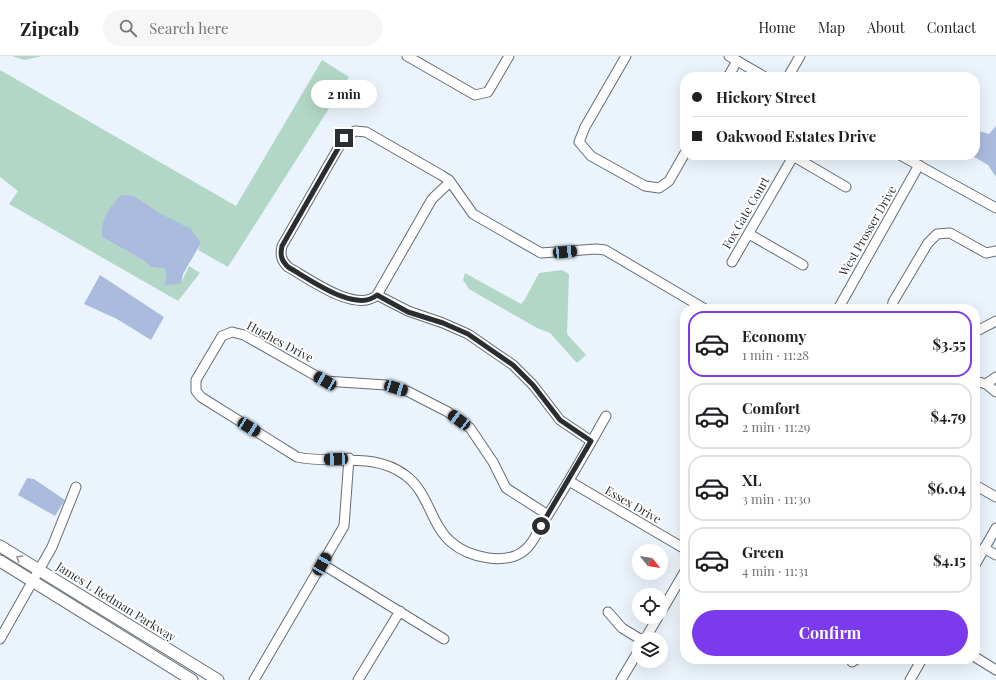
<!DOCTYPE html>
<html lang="en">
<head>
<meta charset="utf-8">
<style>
	:root { --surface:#fff; --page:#f6f6f6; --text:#202124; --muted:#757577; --line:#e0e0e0; --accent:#7c3aed }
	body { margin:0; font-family:"Playfair Display",serif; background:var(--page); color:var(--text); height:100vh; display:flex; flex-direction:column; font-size:15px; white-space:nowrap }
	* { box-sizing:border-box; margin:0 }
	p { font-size:13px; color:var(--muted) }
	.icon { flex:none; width:22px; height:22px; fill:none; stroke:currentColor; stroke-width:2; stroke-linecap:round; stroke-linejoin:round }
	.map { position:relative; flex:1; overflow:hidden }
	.panel { position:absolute; left:680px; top:248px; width:300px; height:360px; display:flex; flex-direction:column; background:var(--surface); border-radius:16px; box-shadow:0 4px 16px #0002 }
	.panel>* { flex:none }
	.top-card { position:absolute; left:680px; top:16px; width:300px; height:88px; border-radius:16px; box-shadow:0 4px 16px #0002; display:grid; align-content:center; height:88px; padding:0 12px; background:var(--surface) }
	.needle { width:26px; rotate:120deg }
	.tools { position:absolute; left:632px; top:488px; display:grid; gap:8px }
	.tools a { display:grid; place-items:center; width:36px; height:36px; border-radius:50%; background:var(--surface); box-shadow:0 4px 16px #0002; font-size:20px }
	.end { position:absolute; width:18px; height:18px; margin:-9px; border:5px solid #2a2e30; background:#fff; box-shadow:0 0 0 2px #fff }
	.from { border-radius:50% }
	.bubble { position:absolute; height:28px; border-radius:14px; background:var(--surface); box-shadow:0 4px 16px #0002; font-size:13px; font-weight:700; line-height:28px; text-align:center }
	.car { position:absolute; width:12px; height:24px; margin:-12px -6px; border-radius:5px; box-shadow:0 0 3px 1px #0007; background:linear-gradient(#222 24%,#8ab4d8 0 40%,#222 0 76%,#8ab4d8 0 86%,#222 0) }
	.top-card b { display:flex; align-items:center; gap:14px; height:38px; font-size:15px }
	.top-card b+b { border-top:1px solid var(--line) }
	.top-card i { width:10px; height:10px; background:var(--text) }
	ul { padding:7px 0 0; list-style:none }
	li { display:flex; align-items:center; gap:12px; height:66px; margin:0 8px 6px; padding:0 4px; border:2px solid var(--line); border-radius:16px }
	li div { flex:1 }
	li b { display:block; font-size:15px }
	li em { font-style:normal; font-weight:700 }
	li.active { border-color:var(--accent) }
	li>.icon { width:36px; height:36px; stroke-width:1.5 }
	.cta { display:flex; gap:8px; margin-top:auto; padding:8px 12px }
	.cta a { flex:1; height:46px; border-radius:24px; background:var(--accent); color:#fff; font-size:16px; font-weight:700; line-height:46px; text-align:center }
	header { display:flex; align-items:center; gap:24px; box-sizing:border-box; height:56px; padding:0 20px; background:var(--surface); border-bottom:1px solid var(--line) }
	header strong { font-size:19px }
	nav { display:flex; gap:22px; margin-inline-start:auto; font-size:14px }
	.search { width:280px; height:36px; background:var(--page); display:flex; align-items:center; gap:10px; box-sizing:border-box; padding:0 14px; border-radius:22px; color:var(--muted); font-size:15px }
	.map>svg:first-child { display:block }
	.green { fill:#b3d7c6 }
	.water { fill:#abbbde }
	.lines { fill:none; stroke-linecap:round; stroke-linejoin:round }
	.minor-casing { stroke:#656d74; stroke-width:11 }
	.major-casing { stroke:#656d74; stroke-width:13 }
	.minor { stroke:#fff; stroke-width:9 }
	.major { stroke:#fff; stroke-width:11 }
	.oneway { stroke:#949698 }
	.route { stroke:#2a2e30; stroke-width:5 }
	.labels { text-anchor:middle; stroke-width:4; stroke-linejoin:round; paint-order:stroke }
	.street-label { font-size:12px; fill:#2a2e30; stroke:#fff }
</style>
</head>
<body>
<header>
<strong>Zipcab</strong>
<div class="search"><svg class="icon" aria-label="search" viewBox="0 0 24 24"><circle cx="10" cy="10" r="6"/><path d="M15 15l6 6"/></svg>Search here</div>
<nav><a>Home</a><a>Map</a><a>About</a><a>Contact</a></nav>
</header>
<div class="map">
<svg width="996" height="624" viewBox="0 0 996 624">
	<rect width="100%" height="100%" fill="#ebf4fc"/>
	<g class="green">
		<path d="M12,0h30l-18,4z"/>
		<path d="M322,4l27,17 -121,190 -30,-17 3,-7 -67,-47 -32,41 44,25 4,5 15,2 1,7 -2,9 17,-2 8,-17 11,7 -22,28 -169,-97 9,-13 -18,-14v-107l236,136z"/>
		<path d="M562,214l7,4 -2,60 19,21 -9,8 -27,-30 -13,-5 -70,-40 2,1 -6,-9 2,-7 56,31 4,-5 14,-26z"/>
	</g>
	<g class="water">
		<path d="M996,70v51l-8,-12 -17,-10h4v-25l14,4z"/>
		<path d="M121,139l13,1 27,18 30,15 10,14 -18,31 -2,10 -17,1 2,-9 -1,-7 -15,-2 -4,-5 -44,-25c-1,-19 7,-29 19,-42z"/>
		<path d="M100,219l64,42 -13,23 -34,-21 -33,-15z"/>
		<path d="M27,422l7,1 31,21 -10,16 -37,-21z"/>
	</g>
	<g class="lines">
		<g class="minor-casing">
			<g id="minor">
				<path d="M407,0l68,39 13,-3 21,-36"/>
				<path d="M626,0l-41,71 -6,15 12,14 54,30 14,2 10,-7 16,-28"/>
				<path d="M729,0l36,21"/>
				<path d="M728,21l9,-16"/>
				<path d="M788,21l12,-21"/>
				<path d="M900,99l96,53"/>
				<path d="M793,100l53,31"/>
				<path d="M450,126l-18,17 -55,96c-21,19 -69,-17 -89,-28 -7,-7 -8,-12 -6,-21l62,-108 11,-7 11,1 75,43 8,5 24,34 68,39 55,-4 9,1 100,59"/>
				<path d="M749,178l54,31"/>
				<path d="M732,206l62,-107"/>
				<path d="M377,239l31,16 35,12 25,11 45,31 20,20 27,35 31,21"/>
				<path d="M838,253l81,-144"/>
				<path d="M892,253l1,-7 35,-59 9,-9 13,-1 36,20 10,-2"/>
				<path d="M975,276l21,-11"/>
				<path d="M975,325l11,3 10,8"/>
				<path d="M986,328l10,-7"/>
				<path d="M569,425l116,68"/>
				<path d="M975,429l21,12"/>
				<path d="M548,459l-42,-27 -13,-26 -23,-34 -22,-16 -41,-21 -21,-6 -61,-4 -81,-46 -12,-3 -10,4 -26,44v11l5,6 96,60c35,8 76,-6 108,18 24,17 25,49 46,67 17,15 56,25 75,7 8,-7 13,-20 18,-28 22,-34 42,-70 62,-105"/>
				<path d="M984,492l12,7"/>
				<path d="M322,508l122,75"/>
				<path d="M975,509l21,-37"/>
				<path d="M608,556l14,16 18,11"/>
				<path d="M661,556l24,-41"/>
				<path d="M0,583l52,-92 24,-60"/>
				<path d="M645,583l13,-22"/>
				<path d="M975,601l21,13"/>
				<path d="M852,606l5,-3"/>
				<path d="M254,624l90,-154 5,-68"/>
				<path d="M358,624l42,-69"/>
				<path d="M621,624l18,-30"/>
				<path d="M910,624l12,-21"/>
			</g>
		</g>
		<g class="major-casing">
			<g id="major">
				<path d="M0,490l218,134"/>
				<path d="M0,505l192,119"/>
			</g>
		</g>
		<use href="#minor" class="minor"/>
		<use href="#major" class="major"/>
	</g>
	<defs><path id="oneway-chevron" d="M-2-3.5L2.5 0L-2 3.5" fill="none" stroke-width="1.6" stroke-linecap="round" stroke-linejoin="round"/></defs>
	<use class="oneway" href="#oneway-chevron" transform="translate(19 502) rotate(-148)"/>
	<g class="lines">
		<path class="route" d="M344,82l-62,108c-2,9 -1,14 6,21 20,11 68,47 89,28l31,17 35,11 25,11 45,31 20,20 27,35 31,21 -50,85"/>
	</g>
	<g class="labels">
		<g class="street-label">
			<text transform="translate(746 157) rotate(-60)" y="4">Fox Gate Court</text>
			<text transform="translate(868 175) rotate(-60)" y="4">West Prosser Drive</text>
			<text transform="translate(280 286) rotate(28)" y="4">Hughes Drive</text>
			<text transform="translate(633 449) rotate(30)" y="4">Essex Drive</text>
			<text transform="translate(116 546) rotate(32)" y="4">James L Redman Parkway</text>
		</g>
	</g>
</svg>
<div class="tools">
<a><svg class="needle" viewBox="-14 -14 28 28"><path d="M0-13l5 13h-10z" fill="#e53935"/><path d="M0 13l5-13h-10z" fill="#757577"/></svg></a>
<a><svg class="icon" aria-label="locate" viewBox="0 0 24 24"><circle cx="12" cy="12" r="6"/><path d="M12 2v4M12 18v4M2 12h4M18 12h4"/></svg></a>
<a><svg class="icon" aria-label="layers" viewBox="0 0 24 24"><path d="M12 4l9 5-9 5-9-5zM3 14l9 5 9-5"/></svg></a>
</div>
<i class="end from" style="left:541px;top:470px"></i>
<i class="end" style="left:344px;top:82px"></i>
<div class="bubble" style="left:311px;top:24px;width:66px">2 min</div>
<i class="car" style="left:565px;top:196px;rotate:85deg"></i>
<i class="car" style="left:325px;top:325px;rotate:300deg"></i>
<i class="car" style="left:396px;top:332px;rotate:107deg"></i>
<i class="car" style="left:459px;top:364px;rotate:307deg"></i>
<i class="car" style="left:249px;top:371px;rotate:122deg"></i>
<i class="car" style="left:336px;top:403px;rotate:268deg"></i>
<i class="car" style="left:322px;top:508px;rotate:30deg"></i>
<div class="top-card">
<b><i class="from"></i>Hickory Street</b>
<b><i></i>Oakwood Estates Drive</b>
</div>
<section class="panel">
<ul>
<li class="active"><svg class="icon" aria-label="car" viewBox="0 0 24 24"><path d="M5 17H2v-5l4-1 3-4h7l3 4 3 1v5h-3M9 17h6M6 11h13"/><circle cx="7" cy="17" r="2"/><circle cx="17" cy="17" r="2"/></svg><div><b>Economy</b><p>1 min · 11:28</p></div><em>$3.55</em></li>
<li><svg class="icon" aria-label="car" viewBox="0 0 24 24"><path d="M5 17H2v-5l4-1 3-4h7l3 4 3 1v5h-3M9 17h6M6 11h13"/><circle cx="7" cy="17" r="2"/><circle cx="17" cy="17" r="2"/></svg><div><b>Comfort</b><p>2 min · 11:29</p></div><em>$4.79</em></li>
<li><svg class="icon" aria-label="car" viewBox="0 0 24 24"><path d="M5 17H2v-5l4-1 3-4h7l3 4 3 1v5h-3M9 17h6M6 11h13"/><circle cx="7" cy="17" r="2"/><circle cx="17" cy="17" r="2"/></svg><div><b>XL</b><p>3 min · 11:30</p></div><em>$6.04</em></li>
<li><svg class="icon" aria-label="car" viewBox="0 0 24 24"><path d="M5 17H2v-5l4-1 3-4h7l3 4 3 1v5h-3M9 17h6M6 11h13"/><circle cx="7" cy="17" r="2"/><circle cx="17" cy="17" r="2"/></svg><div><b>Green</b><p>4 min · 11:31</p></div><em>$4.15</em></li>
</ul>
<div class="cta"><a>Confirm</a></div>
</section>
</div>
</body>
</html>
